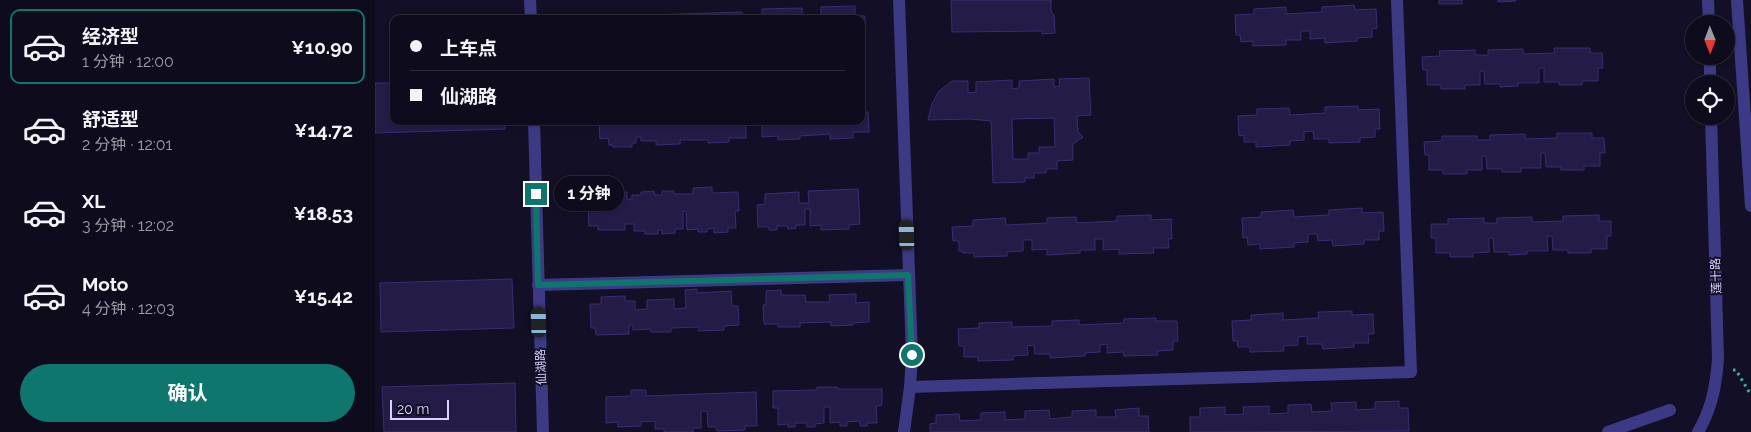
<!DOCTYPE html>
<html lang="zh">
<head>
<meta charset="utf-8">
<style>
	:root { --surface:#0e0b1c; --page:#171425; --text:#f1f3f6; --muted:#9b9ba3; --line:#2e2b3b; --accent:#0f766e }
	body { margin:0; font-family:Raleway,"Noto Sans SC",sans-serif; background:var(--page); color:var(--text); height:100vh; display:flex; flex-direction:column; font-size:19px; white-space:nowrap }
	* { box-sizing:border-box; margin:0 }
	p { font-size:16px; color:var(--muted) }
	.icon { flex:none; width:28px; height:28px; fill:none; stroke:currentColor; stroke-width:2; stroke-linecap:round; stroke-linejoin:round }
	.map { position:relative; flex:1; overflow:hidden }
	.panel { display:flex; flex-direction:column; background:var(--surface); width:375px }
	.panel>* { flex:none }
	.top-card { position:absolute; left:15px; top:15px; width:475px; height:110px; border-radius:10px; box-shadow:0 1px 4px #0004,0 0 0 1px var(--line); display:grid; align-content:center; height:110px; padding:0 20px; background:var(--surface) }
	.needle { width:32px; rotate:179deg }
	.controls { position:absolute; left:1310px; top:15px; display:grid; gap:10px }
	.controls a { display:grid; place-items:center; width:50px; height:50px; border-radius:50%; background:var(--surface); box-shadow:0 1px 4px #0004,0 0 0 1px var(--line); font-size:25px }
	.scale { position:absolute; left:15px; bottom:12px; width:59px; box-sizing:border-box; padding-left:5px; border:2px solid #d9d4ff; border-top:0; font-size:14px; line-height:18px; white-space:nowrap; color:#d9d4ff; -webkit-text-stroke:4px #130f26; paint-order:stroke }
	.end { position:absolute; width:22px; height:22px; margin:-11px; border:6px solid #0f766e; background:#fff; box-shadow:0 0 0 2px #fff }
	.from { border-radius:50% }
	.bubble { position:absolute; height:35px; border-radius:18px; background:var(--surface); box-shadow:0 1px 4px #0004,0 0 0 1px var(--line); font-size:16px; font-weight:700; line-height:35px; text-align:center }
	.car { position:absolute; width:15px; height:30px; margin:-15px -8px; border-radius:6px; box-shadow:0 0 4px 1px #0007; background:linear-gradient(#222 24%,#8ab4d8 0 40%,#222 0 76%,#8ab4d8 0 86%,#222 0) }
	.top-card b { display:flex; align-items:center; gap:18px; height:48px; font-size:19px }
	.top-card b+b { border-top:1px solid var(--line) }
	.top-card i { width:12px; height:12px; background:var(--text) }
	ul { padding:9px 0 0; list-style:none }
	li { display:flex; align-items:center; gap:15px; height:75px; margin:0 10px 8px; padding:0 10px; border:2px solid transparent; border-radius:10px }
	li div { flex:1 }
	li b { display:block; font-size:19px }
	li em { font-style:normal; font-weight:700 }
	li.active { border-color:var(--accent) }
	li>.icon { width:45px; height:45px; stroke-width:1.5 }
	.button { display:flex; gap:10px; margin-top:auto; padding:10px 20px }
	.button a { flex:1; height:58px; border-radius:30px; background:var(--accent); color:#fff; font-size:20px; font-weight:700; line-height:58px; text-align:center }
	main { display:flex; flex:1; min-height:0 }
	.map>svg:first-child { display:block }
	.building { fill:#241b47; stroke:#3b2d73; fill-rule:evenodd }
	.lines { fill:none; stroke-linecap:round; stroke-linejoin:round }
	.path { stroke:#2fb8b0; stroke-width:3; stroke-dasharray:2.5 4; stroke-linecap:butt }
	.minor { stroke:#3d3a85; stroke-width:12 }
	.route { stroke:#0f766e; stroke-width:6 }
	.labels { text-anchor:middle; stroke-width:4; stroke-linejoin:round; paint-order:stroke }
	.street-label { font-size:12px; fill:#d9d4ff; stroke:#130f26 }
</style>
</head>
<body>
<main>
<section class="panel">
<ul>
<li class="active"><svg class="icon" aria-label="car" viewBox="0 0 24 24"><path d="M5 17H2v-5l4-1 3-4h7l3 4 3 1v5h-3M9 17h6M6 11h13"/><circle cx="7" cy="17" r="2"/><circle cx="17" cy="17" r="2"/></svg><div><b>经济型</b><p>1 分钟 · 12:00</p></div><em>¥10.90</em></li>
<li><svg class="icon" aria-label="car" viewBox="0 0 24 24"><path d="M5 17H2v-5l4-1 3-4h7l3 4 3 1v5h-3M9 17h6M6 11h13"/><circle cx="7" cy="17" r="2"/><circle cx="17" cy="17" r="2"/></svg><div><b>舒适型</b><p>2 分钟 · 12:01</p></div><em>¥14.72</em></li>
<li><svg class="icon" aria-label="car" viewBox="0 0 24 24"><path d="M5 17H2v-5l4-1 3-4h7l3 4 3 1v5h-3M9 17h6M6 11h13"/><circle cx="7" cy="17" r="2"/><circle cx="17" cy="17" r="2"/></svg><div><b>XL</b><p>3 分钟 · 12:02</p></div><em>¥18.53</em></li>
<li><svg class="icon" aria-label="car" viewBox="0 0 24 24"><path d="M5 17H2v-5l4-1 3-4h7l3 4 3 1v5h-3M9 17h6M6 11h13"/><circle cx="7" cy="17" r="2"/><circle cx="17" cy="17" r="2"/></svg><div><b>Moto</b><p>4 分钟 · 12:03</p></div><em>¥15.42</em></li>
</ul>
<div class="button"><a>确认</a></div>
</section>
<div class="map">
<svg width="1376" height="432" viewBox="0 0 1376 432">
	<rect width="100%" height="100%" fill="#130f26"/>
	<g class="building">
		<path d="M576,0h100v11l3,4 1,18 -13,1v-3l-90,1z"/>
		<rect x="1064" y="0" width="23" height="4"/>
		<path d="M1123,0h18v1l-18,1z"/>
		<path d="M979,5l1,5 21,-1 1,19 -5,1v8l-15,1v3l-32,2v-5l-15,1v-8h-9v9h-15v5l-33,1v-5l-12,1 -1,-7h-4l-1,-20 19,-1v-5l32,-2v7l36,-2v-5z"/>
		<path d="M480,6v10h10v7h-4v-4h-48h8v-12z"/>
		<path d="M427,8v11h-40v-10z"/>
		<path d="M367,12v7h-149v-2z"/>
		<path d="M1179,48h36v5h12l1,15h-5v13h-16v4h-23v-3h-15v-14h-5v15h-21v3l-18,1v-3h-15l-1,-13h-4v14h-15v4h-24v-4h-14v-15h-4l-1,-13 18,-1 -1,-5 36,-1v5h13v-5l35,-1v5l32,-1z"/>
		<path d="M714,78l2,37 -14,1 1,16 5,5 -10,7v16l-16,1v8h-11v4h-12v5h-9v4l-32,1 -2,-62 -21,-2 -42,1 4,-16 7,-13 13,-10h16v12l8,-1v-10l36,-2v9l7,-1v-7l35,-2v8l6,-1 -1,-7zM679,118l1,29h-16v6h-11v6h-15l-1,-40z"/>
		<path d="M0,83h19v38h111v8l-130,4z"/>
		<path d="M983,106v4l21,-1 1,20h-5v8l-15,1v4l-31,1v-4h-15l-1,-8 -9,1v8l-14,1v4l-34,2v-5h-12v-7l-5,1 -1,-20 19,-1v-6l32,-1 1,7 35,-2v-6z"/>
		<path d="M486,112h7l1,20h-16v6l-23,1v-5l-30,2v3l-22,1v-4l-16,1v-16h99z"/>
		<path d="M224,121h147v17h-17v4l-21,1v-3h-28v4l-24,1v-4h-15v-4h-5v6h-4v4h-19l-1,-2h-3l-1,-7 -8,1z"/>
		<path d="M1182,133h35v5h12l1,15h-5v13h-16v4h-23v-3h-15l-1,-14h-4v15h-20v4h-19v-3h-15l-1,-13h-4v14h-15v4h-24v-4h-14v-15h-4l-1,-13 18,-1v-5h35v4h13v-5l35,-1v5l32,-1z"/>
		<path d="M337,187v6l26,-1 1,19h-4l1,17h-8v4l-14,1v-5l-7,1v3h-9v-3l-11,1 -1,-19h-3v18h-8v4l-13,1v-4h-4v4h-13v-3h-11v-7h-9v6h-27v-4h-9l-1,-24h7v-8l13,-1v5l5,-1v-5h14v7h5v-4h9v-3l13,-1 1,4h7v-4h12v3h19v-6z"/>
		<path d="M483,189l2,35 -11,1v4l-28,1v-5l-11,1v-17h-5v16h-9v3l-8,1 -1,-3h-10v4h-8v-3h-11l-1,-22 8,-1v-10l34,-2v11h10l-1,-12z"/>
		<path d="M987,208v5l21,-1 1,19h-5v9h-15v4l-31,2 -1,-6 -14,1 -1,-7h-9v8l-14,1v4l-34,2v-5l-12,1 -1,-8 -4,1 -1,-20 19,-1v-5l32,-2 1,7 35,-2v-5z"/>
		<path d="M776,215v5l20,-1 1,20h-4l1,9h-16l1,5 -35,1v-5l-16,1v-11h-8v11h-15v3l-33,2v-6l-15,1v-10h-9v11l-16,1v4l-33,1v-4h-11v-2h-4v-10h-6l-1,-14 21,-1v-6l32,-2 1,7 41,-2v-5l29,-1 1,6 40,-2v-5z"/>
		<path d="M1224,215v6h12v15h-4v13h-16v4h-23v-3h-15l-1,-14h-5l1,15h-21v3l-18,1v-3h-15l-1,-14h-4v14l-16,1v4h-23v-4h-14v-15h-5v-14h17v-5l36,-1v5h13v-5l35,-1v5l31,-1v-5z"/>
		<path d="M137,279l2,49 -133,4 -1,-49z"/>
		<path d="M322,289v4l34,-2 1,15h6l1,19 -15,1v4l-25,1v-4l-28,1v4h-20l-1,-3 -17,1v-5h-4v9l-33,1 -1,-7h-4l-1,-24h11v-7l24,-1v5h10v9l12,-1v-9l27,-1v10l12,-1 -1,-18z"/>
		<path d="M406,290v5h24l1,7h24l-1,-7 27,-1v9l13,-1v20l-16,1v2l-22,1v-4l-31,1v4h-22v-3h-14l-1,-19h3v-14z"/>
		<path d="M977,311v4l21,-1 1,20h-6l1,9h-15v4l-31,2 -1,-5h-15v-8l-9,1v8l-15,1 1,5 -34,1v-5h-12l-1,-6h-4l-1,-20 19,-1v-5l32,-2v7l36,-2 -1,-6z"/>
		<path d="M781,318v3h21l1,20h-5v9l-16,1 1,4 -34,1 -1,-4 -16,1v-9l-7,1v7l-15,1v3l-35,2v-4h-15l-1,-9 -7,1 1,9 -15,1v4l-35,1v-4h-14v-11h-5l-1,-17 21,-1v-5l33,-1v5l40,-1v-5l27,-1v5l45,-2v-4z"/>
		<path d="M140,383l1,49h-132l-2,-45z"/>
		<path d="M442,387h20v2h45v16l-6,1 1,17h-10v3h-7v-5l-13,1v4h-7v-4l-10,1v-16h-6v16l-9,1v3h-8v-4h-12v4h-7v-3l-10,1v-17h-5v-17l44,-1z"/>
		<path d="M256,390h15v6l110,-4 1,34h-12v4l-28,1 -1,-4h-8l-1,-16h-6v17h-8v4h-29v-3h-9v-8l-14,1v4l-23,1v-5l-12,1v-26l25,-1z"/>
		<path d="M1024,401v7h9l1,23 -219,1v-15h10v-9l25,-1v8l19,-1 -1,-7 26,-1v8l19,-1v-8l23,-1 1,8 20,-1 -1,-8 25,-1v8l19,-1v-7z"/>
		<path d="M764,408v8h9l1,16h-219v-8l6,-1v-8l23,-1 1,7 21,-1v-7l24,-1v8l20,-1v-8l24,-1 1,9 22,-2v-6l24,-1v7h20l-1,-7z"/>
	</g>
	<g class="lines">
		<path class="path" d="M1358,370h3l15,25"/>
		<g class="minor">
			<path d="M155,0l1,19"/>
			<path d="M524,0l13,355 -2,32 -6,45"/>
			<path d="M1333,0l1,24"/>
			<path d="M1362,0l14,206"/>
			<path d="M1335,56v28"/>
			<path d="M159,121l9,311"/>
			<path d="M163,285l370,-10"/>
			<path d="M535,387l501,-15 -14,-372"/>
			<path d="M1233,432l62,-22"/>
			<path d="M1323,432c14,-24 18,-46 20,-73l-7,-243"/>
		</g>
	</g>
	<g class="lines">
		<path class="route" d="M161,194l2,91 370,-10 4,80"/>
	</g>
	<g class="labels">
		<g class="street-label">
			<text transform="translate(1341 276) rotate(-92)" y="4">莲十路</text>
			<text transform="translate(166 367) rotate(-92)" y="4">仙湖路</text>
		</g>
	</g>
</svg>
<div class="controls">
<a><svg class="needle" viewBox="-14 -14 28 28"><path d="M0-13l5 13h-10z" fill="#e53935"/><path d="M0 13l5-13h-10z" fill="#9b9ba3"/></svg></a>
<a><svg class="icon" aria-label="locate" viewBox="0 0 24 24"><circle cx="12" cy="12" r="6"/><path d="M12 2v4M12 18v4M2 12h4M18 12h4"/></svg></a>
</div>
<div class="scale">20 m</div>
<i class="end from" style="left:537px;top:355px"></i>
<i class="end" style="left:161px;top:194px"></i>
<div class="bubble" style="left:179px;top:176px;width:70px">1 分钟</div>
<i class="car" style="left:532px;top:235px;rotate:358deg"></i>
<i class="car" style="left:164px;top:322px;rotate:358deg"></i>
<div class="top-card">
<b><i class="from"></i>上车点</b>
<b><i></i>仙湖路</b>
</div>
</div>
</main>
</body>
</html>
